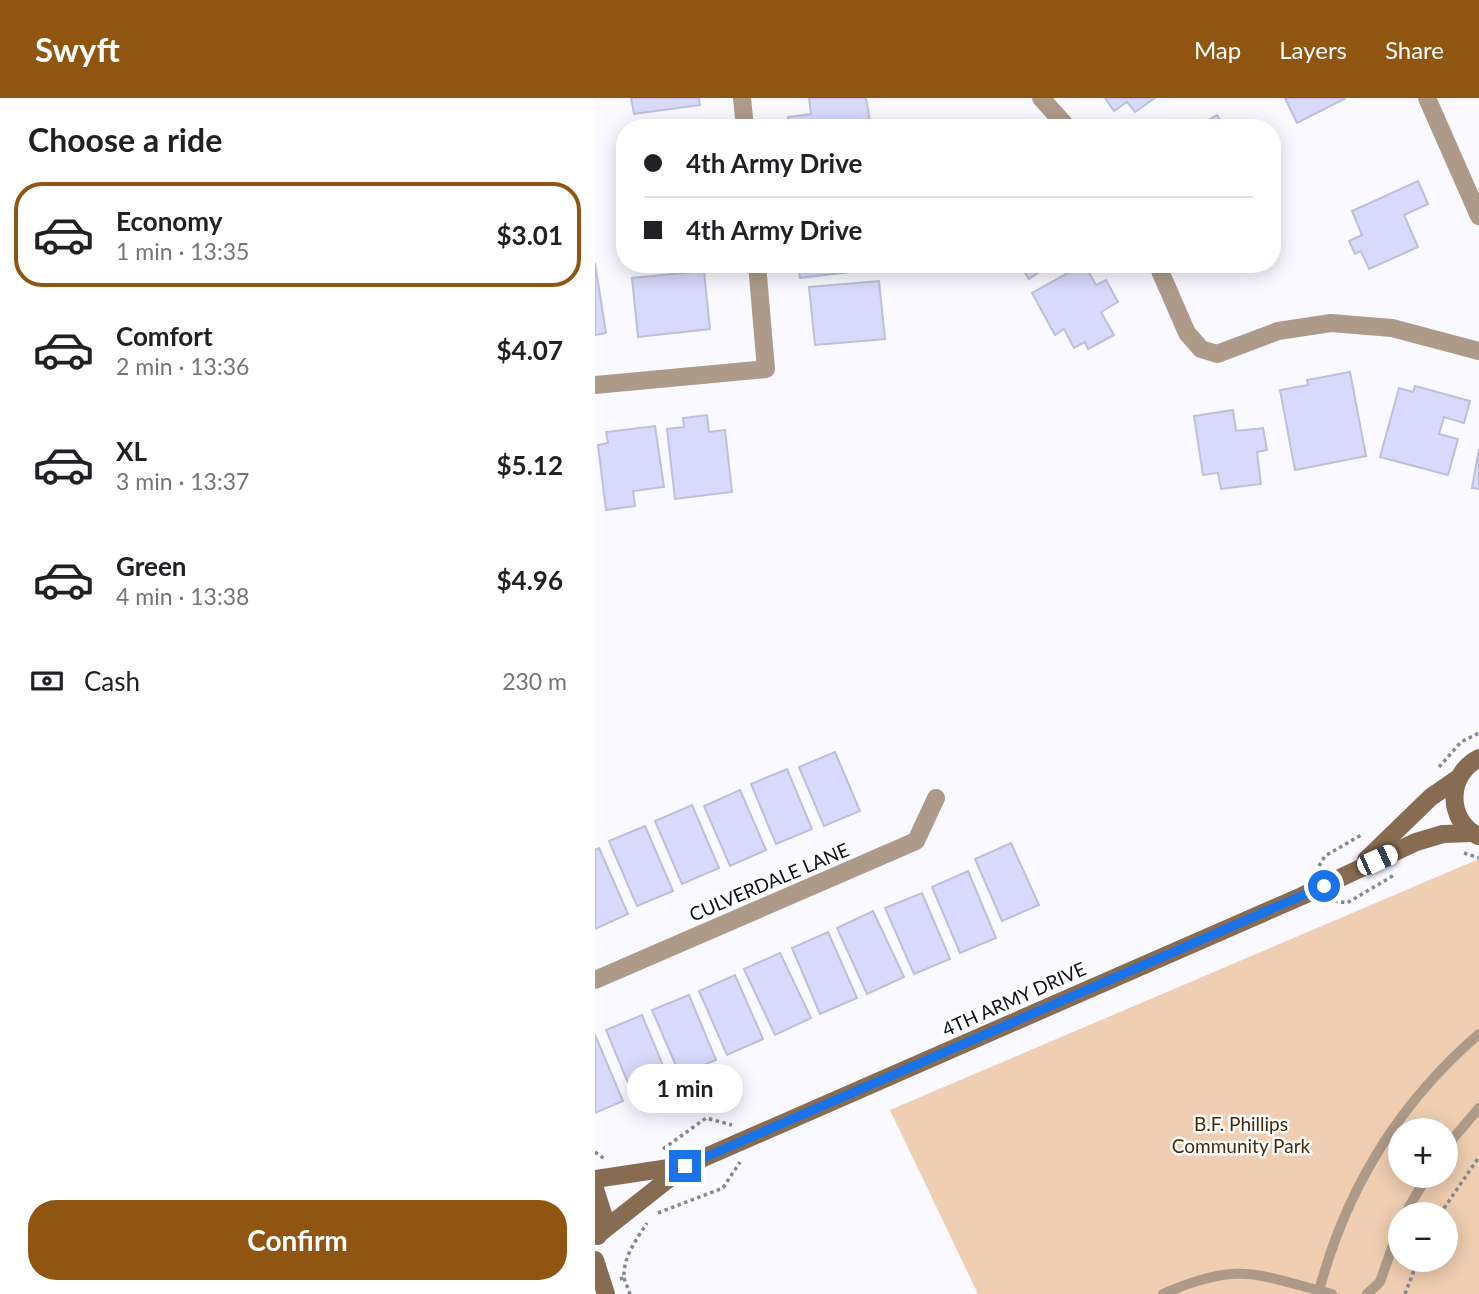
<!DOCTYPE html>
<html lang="en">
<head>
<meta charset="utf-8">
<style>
	:root { --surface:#fff; --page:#f2f2f2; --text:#202124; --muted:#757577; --line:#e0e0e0; --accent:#8f5511 }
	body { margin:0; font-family:Lato,sans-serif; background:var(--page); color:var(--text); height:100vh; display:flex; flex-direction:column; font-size:26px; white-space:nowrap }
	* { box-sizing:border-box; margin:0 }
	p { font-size:23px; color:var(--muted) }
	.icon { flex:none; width:38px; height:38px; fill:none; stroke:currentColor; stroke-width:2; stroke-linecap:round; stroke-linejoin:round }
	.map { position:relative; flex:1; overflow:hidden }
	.panel { display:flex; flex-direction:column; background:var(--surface); width:595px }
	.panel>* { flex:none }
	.guide { position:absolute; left:21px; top:21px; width:665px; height:154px; border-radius:28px; box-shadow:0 4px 18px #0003; display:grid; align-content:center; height:154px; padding:0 28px; background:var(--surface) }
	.controls { position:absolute; left:793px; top:1020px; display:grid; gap:14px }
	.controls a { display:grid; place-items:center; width:70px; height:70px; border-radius:50%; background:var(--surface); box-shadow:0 4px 18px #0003; font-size:35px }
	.end { position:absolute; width:32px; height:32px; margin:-16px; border:9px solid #1a73e8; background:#fff; box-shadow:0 0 0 4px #fff }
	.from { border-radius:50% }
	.bubble { position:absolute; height:49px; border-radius:24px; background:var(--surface); box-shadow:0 4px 18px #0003; font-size:23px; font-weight:700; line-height:49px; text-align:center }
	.car { position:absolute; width:21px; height:42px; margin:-21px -10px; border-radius:9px; box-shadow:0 0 5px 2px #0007; background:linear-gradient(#fff 24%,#345 0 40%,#fff 0 76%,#345 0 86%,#fff 0) }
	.guide b { display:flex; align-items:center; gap:24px; height:66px; font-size:26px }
	.guide b+b { border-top:2px solid var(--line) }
	.guide i { width:18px; height:18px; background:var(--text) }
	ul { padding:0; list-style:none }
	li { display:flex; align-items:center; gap:21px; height:105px; margin:0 14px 10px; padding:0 14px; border:4px solid transparent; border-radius:28px }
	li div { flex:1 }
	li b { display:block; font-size:26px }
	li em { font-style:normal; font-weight:700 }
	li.selected { border-color:var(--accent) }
	li>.icon { width:63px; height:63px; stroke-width:1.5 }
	h2 { padding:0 28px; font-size:32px; line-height:84px }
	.pay { display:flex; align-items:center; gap:18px; height:77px; padding:0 28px; font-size:26px }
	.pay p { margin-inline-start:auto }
	.primary-button { display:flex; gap:14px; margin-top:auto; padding:14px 28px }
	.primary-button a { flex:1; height:80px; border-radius:28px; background:var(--accent); color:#fff; font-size:28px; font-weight:700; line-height:80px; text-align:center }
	header { display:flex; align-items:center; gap:42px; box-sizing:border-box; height:98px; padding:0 35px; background:var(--accent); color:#fff }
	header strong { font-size:33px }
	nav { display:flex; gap:38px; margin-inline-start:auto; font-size:24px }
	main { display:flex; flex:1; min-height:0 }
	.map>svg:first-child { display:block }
	.green { fill:#efceb1; fill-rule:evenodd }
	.building { fill:#d8d9fb; stroke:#bebfd9; stroke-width:2 }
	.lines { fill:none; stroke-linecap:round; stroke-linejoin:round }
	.path { stroke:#87878e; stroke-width:3.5; stroke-dasharray:3.5 3.5; stroke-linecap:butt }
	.lane { stroke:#ae9a88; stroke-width:10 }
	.street { stroke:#ae9a88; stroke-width:18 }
	.secondary { stroke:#886c52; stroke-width:18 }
	.route { stroke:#1a73e8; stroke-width:9 }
	.labels { text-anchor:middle; stroke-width:5; stroke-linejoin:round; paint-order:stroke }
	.street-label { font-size:19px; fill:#0d0d15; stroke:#fff }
	.park-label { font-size:19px; fill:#462805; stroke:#fff }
</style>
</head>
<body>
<header>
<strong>Swyft</strong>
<nav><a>Map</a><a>Layers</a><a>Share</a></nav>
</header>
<main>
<section class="panel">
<h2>Choose a ride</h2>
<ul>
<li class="selected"><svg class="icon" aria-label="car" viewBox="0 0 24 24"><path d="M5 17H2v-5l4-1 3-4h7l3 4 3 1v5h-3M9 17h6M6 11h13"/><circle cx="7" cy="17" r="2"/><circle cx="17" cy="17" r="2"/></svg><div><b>Economy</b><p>1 min · 13:35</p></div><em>$3.01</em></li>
<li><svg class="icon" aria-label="car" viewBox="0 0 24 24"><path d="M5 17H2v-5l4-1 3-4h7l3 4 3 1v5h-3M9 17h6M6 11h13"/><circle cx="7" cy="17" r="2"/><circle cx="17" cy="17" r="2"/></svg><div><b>Comfort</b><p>2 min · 13:36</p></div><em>$4.07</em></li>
<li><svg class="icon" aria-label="car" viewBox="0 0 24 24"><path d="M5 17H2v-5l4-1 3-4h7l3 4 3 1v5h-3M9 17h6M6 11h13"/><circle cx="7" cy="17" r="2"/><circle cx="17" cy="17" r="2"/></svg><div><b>XL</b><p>3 min · 13:37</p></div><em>$5.12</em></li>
<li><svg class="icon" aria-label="car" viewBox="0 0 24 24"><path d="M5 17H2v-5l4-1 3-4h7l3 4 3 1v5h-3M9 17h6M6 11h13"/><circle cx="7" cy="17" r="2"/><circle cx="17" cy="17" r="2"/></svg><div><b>Green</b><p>4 min · 13:38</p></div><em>$4.96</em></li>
</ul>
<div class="pay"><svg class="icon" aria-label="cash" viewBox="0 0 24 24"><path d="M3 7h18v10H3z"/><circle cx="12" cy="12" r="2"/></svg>Cash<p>230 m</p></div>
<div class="primary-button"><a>Confirm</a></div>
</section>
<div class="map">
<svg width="884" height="1196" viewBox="0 0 884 1196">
	<rect width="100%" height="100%" fill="#f9f9ff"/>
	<path class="green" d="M884,761v435h-501l-88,-184zM805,1032h45v46h-45zM805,1116h45v46h-45z"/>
	<g class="building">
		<path d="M36,0h68l1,7 -66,9z"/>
		<path d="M214,0h57l5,30h-81l-2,-11 23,-3z"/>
		<path d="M510,0h50l-20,14 -8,-10 -13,9z"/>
		<path d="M690,0h61l-49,25z"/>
		<path d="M622,17l8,13h-31z"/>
		<path d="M823,83l10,23 -24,11 14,32 -49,22 -8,-18 -6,3 -6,-13 13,-6 -10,-24z"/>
		<path d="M0,165l11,70 -11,2z"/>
		<path d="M203,166h86v4l-84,10z"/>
		<path d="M424,166h32l-22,15z"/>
		<path d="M489,166l12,21 10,-5 12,22 -17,10 13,23 -26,14 -3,-7 -11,6 -10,-19 -9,6 -23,-42z"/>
		<path d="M109,173l6,58 -72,8 -6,-59z"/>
		<path d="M284,183l6,58 -70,6 -6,-58z"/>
		<path d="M755,274l16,84 -71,14 -15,-80 28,-5 -1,-5z"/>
		<path d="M820,288l55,15 -6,22 -20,-6 -5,17 19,5 -10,36 -68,-18 19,-69 14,4z"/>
		<path d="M638,312l3,21 27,-3 4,22 -10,2 4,32 -40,5 -3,-16 -15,2 -9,-59z"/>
		<path d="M112,317l2,17 16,-2 7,62 -57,7 -8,-70 17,-2 -1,-9z"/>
		<path d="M60,328l9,61 -31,4 2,15 -29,4 -8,-65 10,-2 -2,-11z"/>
		<path d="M884,351v40l-7,-1z"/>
		<path d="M240,654l25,59 -36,15 -25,-59z"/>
		<path d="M192,671l25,60 -36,15 -25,-60z"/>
		<path d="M145,692l26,60 -36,16 -26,-60z"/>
		<path d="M97,707l27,63 -37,16 -27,-63z"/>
		<path d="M50,728l28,65 -36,15 -28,-65z"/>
		<path d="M416,745l28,62 -37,16 -27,-62z"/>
		<path d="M4,750l29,66 -33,15v-79z"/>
		<path d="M373,773l28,67 -36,15 -28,-66z"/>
		<path d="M327,795l28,66 -36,15 -29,-66z"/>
		<path d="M278,813l31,66 -37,17 -30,-66z"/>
		<path d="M233,834l29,66 -37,16 -28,-66z"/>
		<path d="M185,855l31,65 -36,17 -31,-66z"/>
		<path d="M140,877l28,64 -36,16 -28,-64z"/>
		<path d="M94,897l27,65 -36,15 -28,-65z"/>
		<path d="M47,917l27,65 -36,15 -27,-65z"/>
		<path d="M0,937l28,66 -28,12z"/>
	</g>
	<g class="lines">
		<g class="path">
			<path d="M844,669l22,-25 18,-9"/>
			<path d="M869,755l15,5"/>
			<path d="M724,768l6,-10 38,-22"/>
			<path d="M739,803l13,2 49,-29"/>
			<path d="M68,1051l43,-31 26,7"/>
			<path d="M0,1054l11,8"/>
			<path d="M63,1115l65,-25 17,-26"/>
			<path d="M845,1116l39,-57"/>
			<path d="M29,1180l6,16"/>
			<path d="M25,1181l4,-1c-1,-21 12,-38 23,-55"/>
			<path d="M810,1196l13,-34"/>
		</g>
		<g class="lane">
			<path d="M850,1050l34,-40"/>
			<path d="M810,1116l22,-38"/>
			<path d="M724,1193c27,-102 81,-189 160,-257"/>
			<path d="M568,1196c75,-33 93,-20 169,0"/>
			<path d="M772,1196l13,-12 20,-57"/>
		</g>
		<g class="street">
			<path d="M147,0l3,30"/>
			<path d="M446,0l27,30"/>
			<path d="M832,0l52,118"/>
			<path d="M562,166l30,69 14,16 16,5 61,-23 53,-8 61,5 87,23"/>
			<path d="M0,287l171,-16 -9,-105"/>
			<path d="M0,882l321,-139 20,-43"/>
		</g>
		<g class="secondary">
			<path d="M883,738c-32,-16 -31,-62 1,-78"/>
			<path d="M771,762l65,-63 26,-18"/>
			<path d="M0,1081l87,-13"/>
			<path d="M0,1091l8,25 -5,22"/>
			<path d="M5,1135l85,-67 617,-270 114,-54 27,-8 30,-1"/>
			<path d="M0,1162l11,34"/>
		</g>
	</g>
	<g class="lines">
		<path class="route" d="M90,1068l639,-280"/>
	</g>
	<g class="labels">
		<g class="street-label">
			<text transform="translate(174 784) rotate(-23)" y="7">CULVERDALE LANE</text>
			<text transform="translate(419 901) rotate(-24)" y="7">4TH ARMY DRIVE</text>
		</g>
		<g class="park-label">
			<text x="646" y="1033">B.F. Phillips<tspan x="646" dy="22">Community Park</tspan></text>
		</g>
	</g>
</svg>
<div class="controls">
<a>+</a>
<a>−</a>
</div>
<i class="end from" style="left:729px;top:788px"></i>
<i class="end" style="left:90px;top:1068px"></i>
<div class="bubble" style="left:32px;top:966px;width:116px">1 min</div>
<i class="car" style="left:782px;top:762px;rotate:66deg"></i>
<div class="guide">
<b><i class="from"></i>4th Army Drive</b>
<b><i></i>4th Army Drive</b>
</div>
</div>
</main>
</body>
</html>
